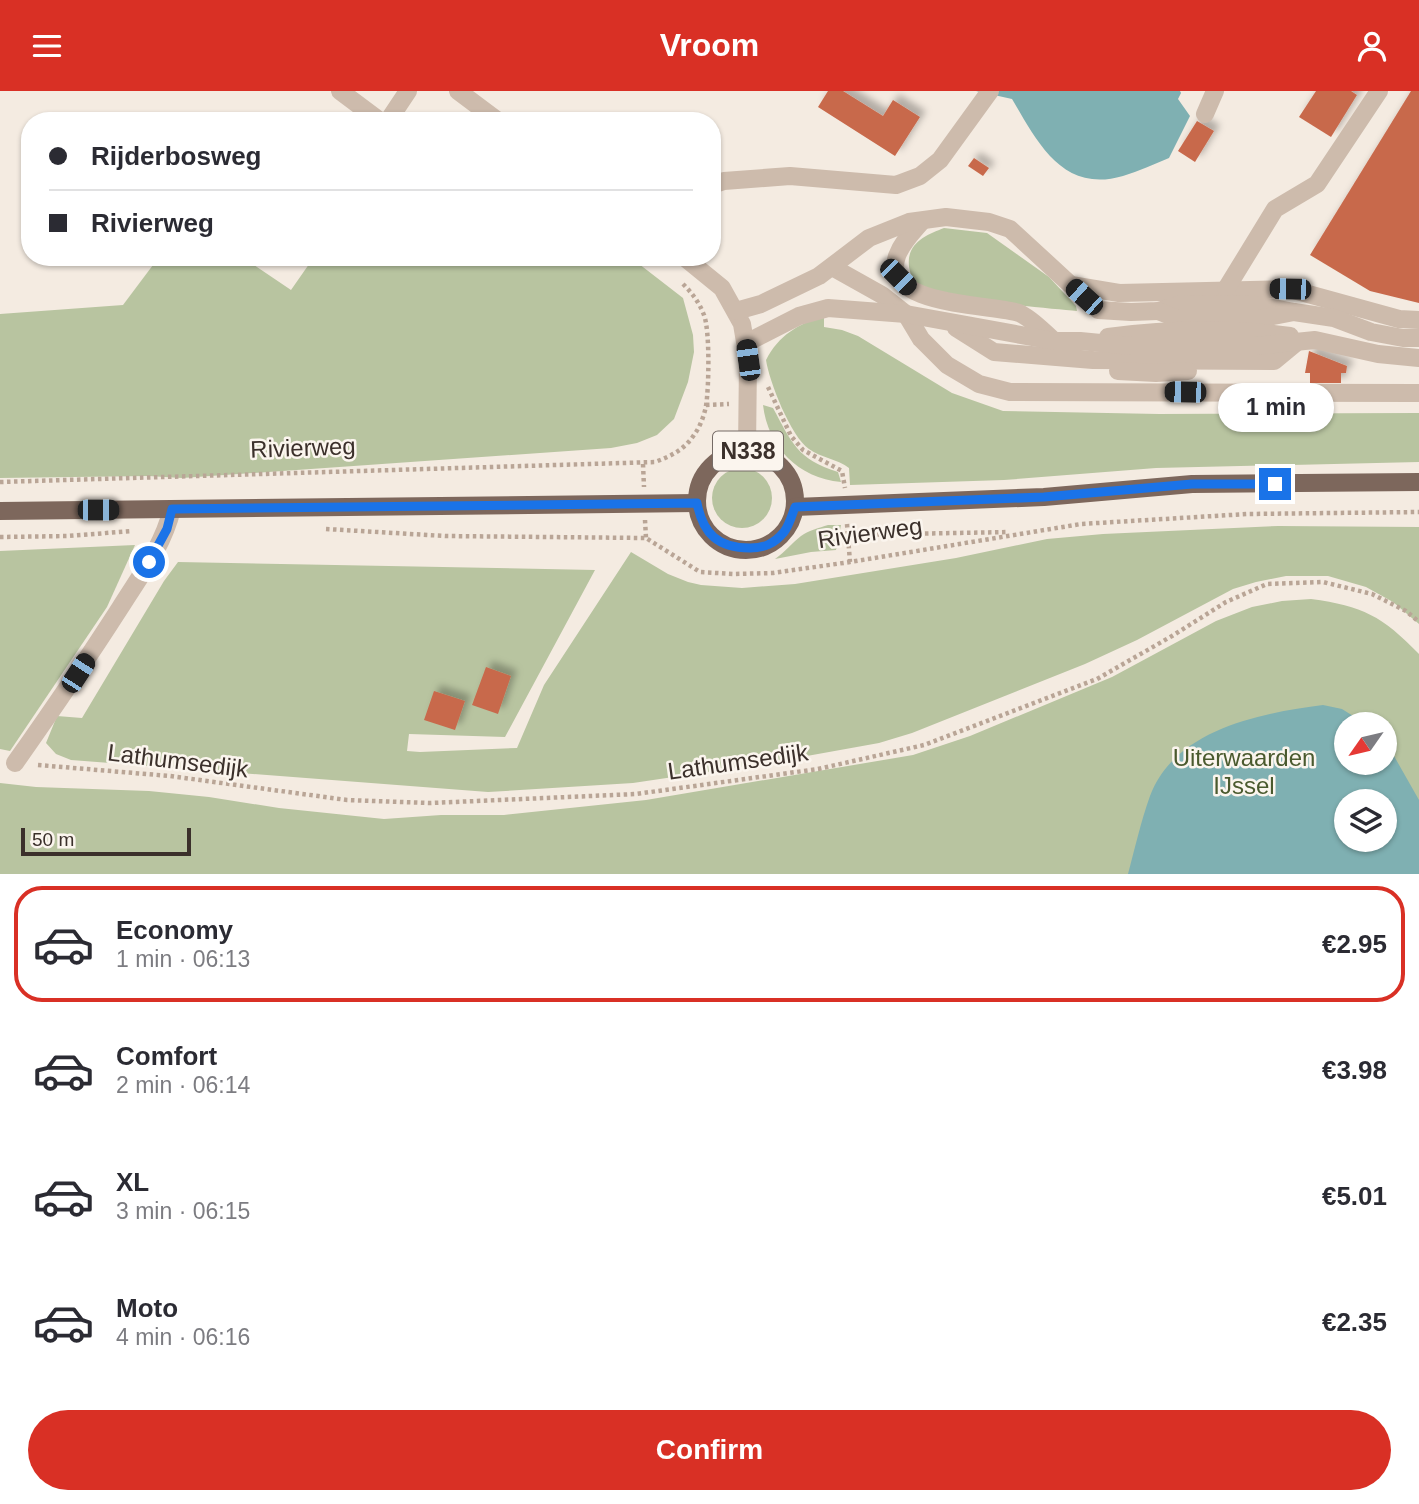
<!DOCTYPE html>
<html lang="en">
<head>
<meta charset="utf-8">
<style>
	:root { --surface:#fff; --page:#f7f7f7; --text:#2b2b33; --muted:#7c7c81; --line:#e1e1e2; --accent:#d93025 }
	body { margin:0; font-family:Arial,sans-serif; background:var(--page); color:var(--text); height:100vh; display:flex; flex-direction:column; font-size:26px; white-space:nowrap }
	* { box-sizing:border-box; margin:0 }
	p { font-size:23px; color:var(--muted) }
	.icon { flex:none; width:38px; height:38px; fill:none; stroke:currentColor; stroke-width:2; stroke-linecap:round; stroke-linejoin:round }
	.map { position:relative; height:783px; overflow:hidden }
	.panel { display:flex; flex-direction:column; background:var(--surface); flex:1 }
	.panel>* { flex:none }
	.banner { position:absolute; left:21px; top:21px; width:700px; height:154px; border-radius:28px; box-shadow:0 2px 5px #0004; display:grid; align-content:center; height:154px; padding:0 28px; background:var(--surface) }
	.needle { width:46px; rotate:236deg }
	.buttons { position:absolute; left:1334px; top:621px; display:grid; gap:14px }
	.buttons a { display:grid; place-items:center; width:63px; height:63px; border-radius:50%; background:var(--surface); box-shadow:0 2px 5px #0004; font-size:35px }
	.scale { position:absolute; left:21px; bottom:18px; width:170px; box-sizing:border-box; padding-left:7px; border:4px solid #3b302b; border-top:0; font-size:19px; line-height:24px; white-space:nowrap; color:#3b302b; -webkit-text-stroke:5px #fbf5ee; paint-order:stroke }
	.end { position:absolute; width:32px; height:32px; margin:-16px; border:9px solid #1a73e8; background:#fff; box-shadow:0 0 0 4px #fff }
	.from { border-radius:50% }
	.bubble { position:absolute; height:49px; border-radius:24px; background:var(--surface); box-shadow:0 2px 5px #0004; font-size:23px; font-weight:800; line-height:49px; text-align:center }
	.car { position:absolute; width:21px; height:42px; margin:-21px -10px; border-radius:9px; box-shadow:0 0 5px 2px #0007; background:linear-gradient(#222 24%,#8ab4d8 0 40%,#222 0 76%,#8ab4d8 0 86%,#222 0) }
	.banner b { display:flex; align-items:center; gap:24px; height:66px; font-size:26px }
	.banner b+b { border-top:2px solid var(--line) }
	.banner i { width:18px; height:18px; background:var(--text) }
	ul { padding:12px 0 0; list-style:none }
	li { display:flex; align-items:center; gap:21px; height:116px; margin:0 14px 10px; padding:0 14px; border:4px solid transparent; border-radius:28px }
	li div { flex:1 }
	li b { display:block; font-size:26px }
	li em { font-style:normal; font-weight:800 }
	li.current { border-color:var(--accent) }
	li>.icon { width:63px; height:63px; stroke-width:1.5 }
	.action { display:flex; gap:14px; margin-top:auto; padding:14px 28px }
	.action a { flex:1; height:80px; border-radius:42px; background:var(--accent); color:#fff; font-size:28px; font-weight:800; line-height:80px; text-align:center }
	header { display:flex; justify-content:space-between; align-items:center; height:91px; padding:0 28px; background:var(--accent); color:#fff; font-size:32px; font-weight:800 }
	.map>svg:first-child { display:block }
	.green { fill:#b8c4a0; fill-rule:evenodd }
	.water { fill:#7fb0b2; fill-rule:evenodd }
	.building { fill:#c8694b; filter:url(#shadow) }
	.lines { fill:none; stroke-linecap:round; stroke-linejoin:round }
	.path { stroke:#b9a596; stroke-width:4.5; stroke-dasharray:3.5 3.5; stroke-linecap:butt }
	.minor { stroke:#cdbbac; stroke-width:18 }
	.major { stroke:#7d675c; stroke-width:18 }
	.route { stroke:#1a73e8; stroke-width:9 }
	.labels { text-anchor:middle; stroke-width:5; stroke-linejoin:round; paint-order:stroke }
	.shield { fill:#fbf5ee; stroke:#756b66; stroke-width:2 }
	.shield-label { font-size:23px; font-weight:bold; fill:#3b302b }
	.street-label { font-size:24px; fill:#3b302b; stroke:#fbf5ee }
	.park-label { font-size:24px; fill:#4a5a2e; stroke:#fbf5ee }
</style>
</head>
<body>
<header><svg class="icon" aria-label="menu" viewBox="0 0 24 24"><path d="M4 6h16M4 12h16M4 18h16"/></svg>Vroom<svg class="icon" aria-label="person" viewBox="0 0 24 24"><circle cx="12" cy="8" r="4"/><path d="M4 21q1-7 8-7t8 7"/></svg></header>
<div class="map">
<svg width="1419" height="783" viewBox="0 0 1419 783">
	<defs>
		<filter id="shadow"><feDropShadow dx="6" dy="-6" stdDeviation="3.5" flood-color="#0004"/></filter>
	</defs>
	<rect width="100%" height="100%" fill="#f4ebe1"/>
	<g class="green">
		<path d="M944,137l43,5 62,44 27,29 1,5c-31,-3 -138,-11 -160,-28 -7,-6 -9,-16 -8,-25 3,-18 20,-24 35,-30z"/>
		<path d="M159,166h83l49,33 23,-33h316l53,41 10,37 1,17 -6,30 -14,37 -17,16 -20,8 -26,5 -429,30 -34,-2 -148,2v-164l123,-9z"/>
		<path d="M824,225v11l18,3 16,6 94,57 51,18 156,3 260,-1v49l-263,6 -152,12 -154,5 -1,-17c-11,-9 -28,-10 -40,-19 -18,-12 -40,-68 -43,-89 13,-25 32,-36 58,-44z"/>
		<path d="M763,314l10,3c19,35 24,51 65,64l3,10c-43,-4 -73,-35 -78,-77z"/>
		<circle cx="742" cy="407" r="30"/>
		<path d="M828,434h13l-5,25 -25,2 -36,7c10,-7 17,-16 26,-23 8,-6 18,-8 27,-11z"/>
		<path d="M1278,435l141,1v97l-26,-22 -27,-15 -38,-11h-42l-30,6 -23,7 -96,51 -52,24 -173,69 -33,10 -111,20 -135,20 -145,9 -417,-32 -15,-6 -10,-11 11,-27 25,2 82,-137 14,-19 417,8 -90,167 -96,-3 -2,17 13,1 97,-4 27,-63 87,-133 37,22 20,8 13,3 41,3 53,-4 161,-26 91,-19 56,-5z"/>
		<path d="M135,454l-28,62 -97,144 -10,-2v-198z"/>
		<path d="M1311,508c52,7 71,17 108,55v220h-1419v-91l36,4 113,4 60,6 70,11 105,11 57,-4h63l142,-15 267,-45 57,-19 142,-59 104,-56 36,-14 30,-6zM1346,634h38v38h-38zM1346,710h38v39h-38z"/>
	</g>
	<g class="water">
		<path d="M976,0h204l1,2 -3,6 12,17 -21,42c-15,6 -30,13 -46,18 -61,18 -86,-35 -111,-77z"/>
		<path d="M1323,614l19,4 24,15 -20,1v38h38v-20l10,13 25,44v74h-291c7,-26 13,-53 22,-78 25,-67 111,-83 173,-91zM1384,710v39h-38v-39z"/>
	</g>
	<g class="building">
		<path d="M828,0h15l40,25 10,-16 27,17 -25,39 -77,-49z"/>
		<path d="M1316,0h35l6,4 -26,42 -32,-20z"/>
		<path d="M1411,0h8v212l-49,-12 -60,-36z"/>
		<path d="M1197,30l17,10 -19,31 -17,-11z"/>
		<path d="M974,67l15,10 -6,8 -15,-10z"/>
		<path d="M1309,260l38,15 -1,7h-5v10h-31v-10h-5z"/>
		<path d="M486,576l25,9 -13,38 -26,-9z"/>
		<path d="M434,600l31,10 -10,29 -31,-10z"/>
	</g>
	<g class="lines">
		<g class="path">
			<path d="M768,296l23,49 12,14 39,21 3,17"/>
			<path d="M706,314l23,-1"/>
			<path d="M643,373l1,23"/>
			<path d="M0,391l655,-20c16,-6 29,-12 39,-27 6,-8 10,-19 12,-29 3,-19 4,-75 -2,-91 -5,-13 -12,-22 -21,-31"/>
			<path d="M645,429l1,18"/>
			<path d="M847,433l3,38"/>
			<path d="M326,438l119,7 201,2 54,34 34,2 39,-1 77,-11 231,-38 166,-10 172,-2"/>
			<path d="M848,444l161,-3"/>
			<path d="M0,446l68,-1 64,-5"/>
			<path d="M38,674l132,11 177,24 84,3 205,-9 182,-25 106,-24 173,-66 75,-43 54,-34 41,-18 56,-2 49,12 34,17 13,11"/>
		</g>
		<g class="minor">
			<path d="M340,0l40,30"/>
			<path d="M458,0l40,30"/>
			<path d="M1205,23l10,-23"/>
			<path d="M388,30l20,-30"/>
			<path d="M712,94l12,-4 66,-5 106,9 24,-9 20,-16 50,-69"/>
			<path d="M922,130c-9,11 -20,21 -25,35 -18,51 97,48 122,57 12,5 25,19 34,27"/>
			<path d="M684,166l38,31 20,36 6,36 -1,90"/>
			<path d="M832,176l50,28 24,19 15,25 26,26 32,19 31,8 409,1"/>
			<path d="M1071,194l48,8 171,-4 109,30 20,1"/>
			<path d="M1226,198l49,-80 42,-25 62,-93"/>
			<path d="M736,220l25,-7 58,-28 50,-38 40,-16 37,-5 43,5 21,7 88,81 33,2 27,-1 23,-7 76,1 37,7"/>
			<path d="M1158,220l20,8h79l37,-7 40,6 37,14 32,6h16"/>
			<path d="M956,237l38,24 99,8 181,1 23,-19"/>
			<path d="M1108,246c59,-8 123,-9 182,-1"/>
			<path d="M746,252l53,-27 29,-8 78,6 148,27h26l52,5h123l60,-6 63,14 41,4"/>
			<path d="M1118,280l38,2 32,-2"/>
			<path d="M15,672c36,-51 71,-102 105,-155 20,-32 43,-62 52,-99"/>
		</g>
		<g class="major">
			<circle cx="746" cy="410" r="49"/>
			<path d="M795,416l249,-10 148,-13 227,-2"/>
			<path d="M0,420l697,-8"/>
		</g>
	</g>
	<g class="lines">
		<path class="route" d="M149,471l18,-33 5,-20 525,-6c6,31 21,45 53,45 14,0 24,-4 34,-16 5,-6 8,-17 11,-25l249,-10 148,-13h83"/>
	</g>
	<g class="labels">
		<rect class="shield" x="713" y="340.5" width="70" height="39" rx="5"/>
		<g class="shield-label">
			<text x="748" y="368">N338</text>
		</g>
		<g class="street-label">
			<text transform="translate(303 357) rotate(-2)" y="8">Rivierweg</text>
			<text transform="translate(870 442) rotate(-8)" y="8">Rivierweg</text>
			<text transform="translate(178 670) rotate(7)" y="8">Lathumsedijk</text>
			<text transform="translate(738 671) rotate(-8)" y="8">Lathumsedijk</text>
		</g>
		<g class="park-label">
			<text x="1244" y="675">Uiterwaarden<tspan x="1244" dy="28">IJssel</tspan></text>
		</g>
	</g>
</svg>
<div class="buttons">
<a><svg class="needle" viewBox="-14 -14 28 28"><path d="M0-13l5 13h-10z" fill="#e53935"/><path d="M0 13l5-13h-10z" fill="#7c7c81"/></svg></a>
<a><svg class="icon" aria-label="layers" viewBox="0 0 24 24"><path d="M12 4l9 5-9 5-9-5zM3 14l9 5 9-5"/></svg></a>
</div>
<div class="scale">50 m</div>
<i class="end from" style="left:149px;top:471px"></i>
<i class="end" style="left:1275px;top:393px"></i>
<div class="bubble" style="left:1218px;top:292px;width:116px">1 min</div>
<i class="car" style="left:898px;top:186px;rotate:135deg"></i>
<i class="car" style="left:1290px;top:198px;rotate:271deg"></i>
<i class="car" style="left:1084px;top:206px;rotate:312deg"></i>
<i class="car" style="left:748px;top:269px;rotate:352deg"></i>
<i class="car" style="left:1185px;top:301px;rotate:271deg"></i>
<i class="car" style="left:98px;top:419px;rotate:90deg"></i>
<i class="car" style="left:78px;top:582px;rotate:33deg"></i>
<div class="banner">
<b><i class="from"></i>Rijderbosweg</b>
<b><i></i>Rivierweg</b>
</div>
</div>
<section class="panel">
<ul>
<li class="current"><svg class="icon" aria-label="car" viewBox="0 0 24 24"><path d="M5 17H2v-5l4-1 3-4h7l3 4 3 1v5h-3M9 17h6M6 11h13"/><circle cx="7" cy="17" r="2"/><circle cx="17" cy="17" r="2"/></svg><div><b>Economy</b><p>1 min · 06:13</p></div><em>€2.95</em></li>
<li><svg class="icon" aria-label="car" viewBox="0 0 24 24"><path d="M5 17H2v-5l4-1 3-4h7l3 4 3 1v5h-3M9 17h6M6 11h13"/><circle cx="7" cy="17" r="2"/><circle cx="17" cy="17" r="2"/></svg><div><b>Comfort</b><p>2 min · 06:14</p></div><em>€3.98</em></li>
<li><svg class="icon" aria-label="car" viewBox="0 0 24 24"><path d="M5 17H2v-5l4-1 3-4h7l3 4 3 1v5h-3M9 17h6M6 11h13"/><circle cx="7" cy="17" r="2"/><circle cx="17" cy="17" r="2"/></svg><div><b>XL</b><p>3 min · 06:15</p></div><em>€5.01</em></li>
<li><svg class="icon" aria-label="car" viewBox="0 0 24 24"><path d="M5 17H2v-5l4-1 3-4h7l3 4 3 1v5h-3M9 17h6M6 11h13"/><circle cx="7" cy="17" r="2"/><circle cx="17" cy="17" r="2"/></svg><div><b>Moto</b><p>4 min · 06:16</p></div><em>€2.35</em></li>
</ul>
<div class="action"><a>Confirm</a></div>
</section>
</body>
</html>
